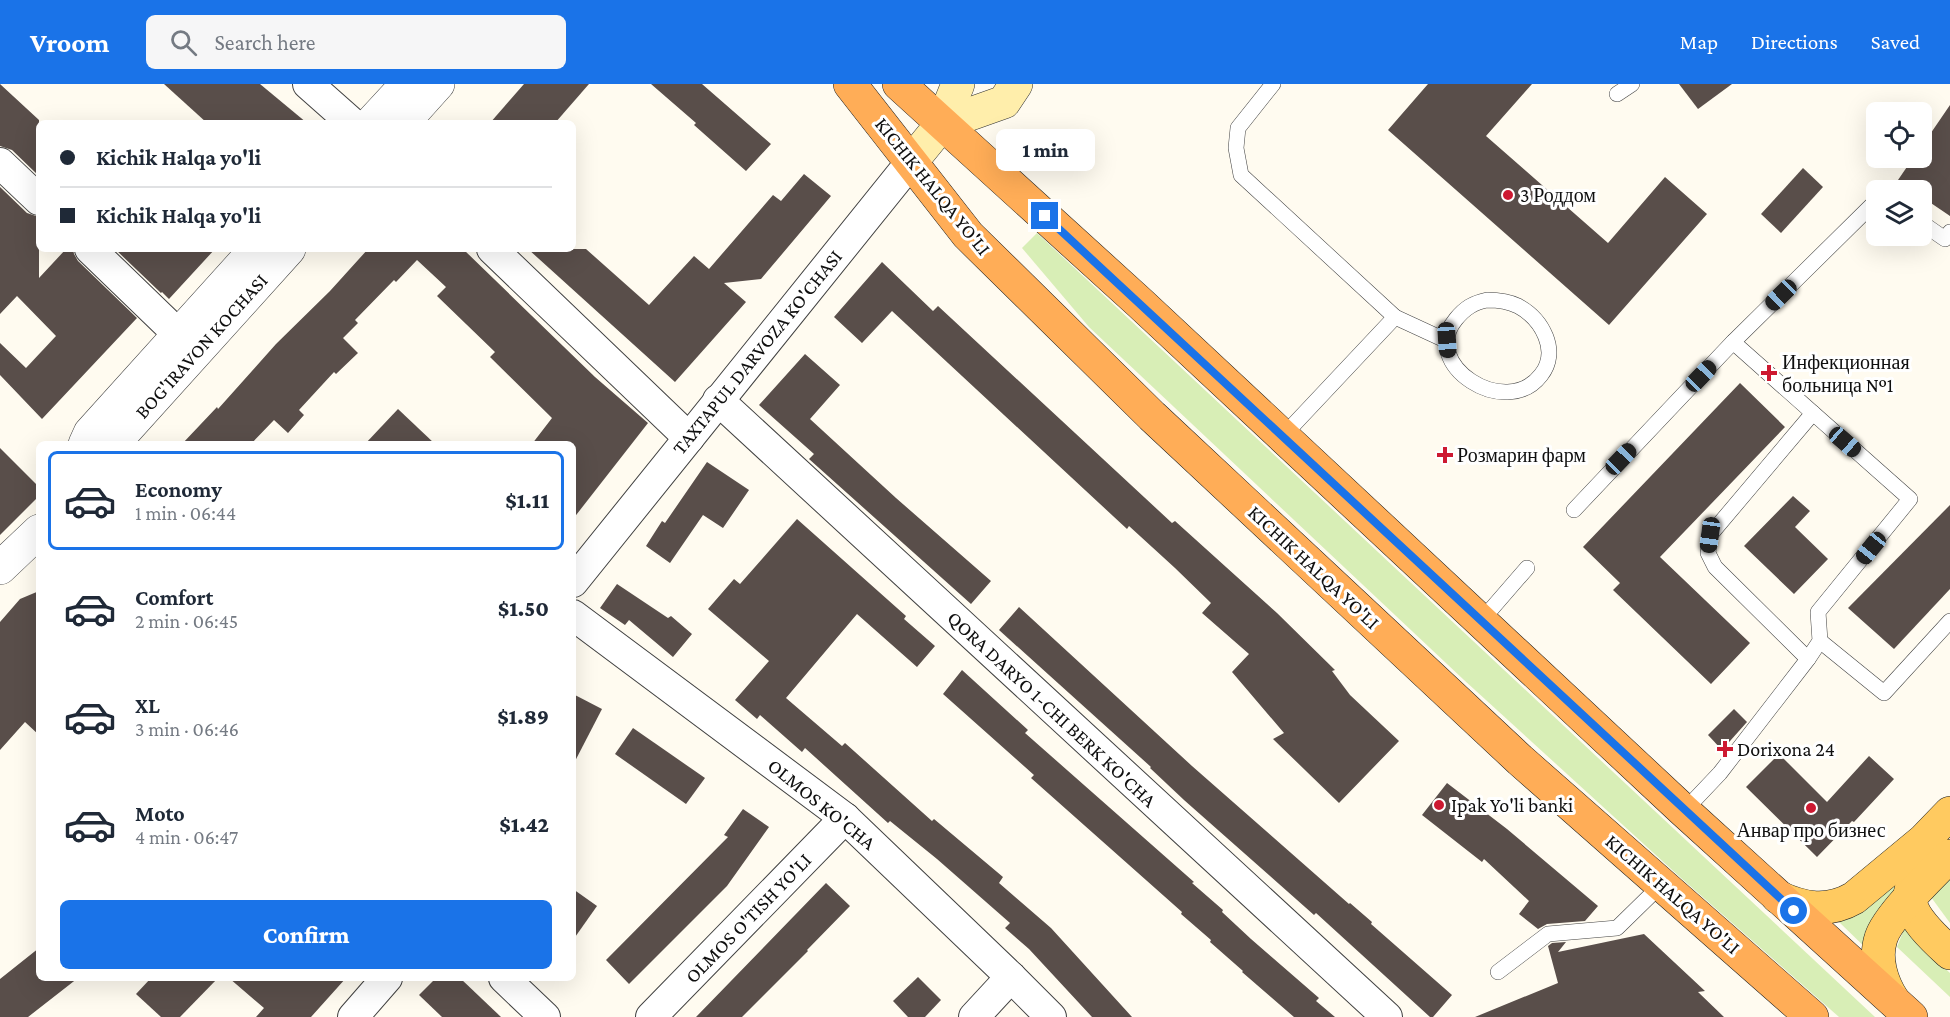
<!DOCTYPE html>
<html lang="en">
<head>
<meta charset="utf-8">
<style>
	:root { --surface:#fff; --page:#f6f6f7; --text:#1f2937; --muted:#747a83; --line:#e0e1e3; --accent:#1a73e8 }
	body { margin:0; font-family:"Crimson Pro",serif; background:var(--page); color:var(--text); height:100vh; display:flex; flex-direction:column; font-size:22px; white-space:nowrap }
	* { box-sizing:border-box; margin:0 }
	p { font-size:20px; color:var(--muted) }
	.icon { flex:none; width:33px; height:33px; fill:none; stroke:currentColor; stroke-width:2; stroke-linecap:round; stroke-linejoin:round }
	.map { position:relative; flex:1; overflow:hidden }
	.sheet { position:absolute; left:36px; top:357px; width:540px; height:540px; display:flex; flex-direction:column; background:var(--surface); border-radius:9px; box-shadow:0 6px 24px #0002 }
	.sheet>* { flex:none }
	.top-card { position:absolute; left:36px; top:36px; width:540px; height:132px; border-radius:9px; box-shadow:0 6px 24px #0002; display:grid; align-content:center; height:132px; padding:0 24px; background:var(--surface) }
	.controls { position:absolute; left:1866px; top:18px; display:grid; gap:12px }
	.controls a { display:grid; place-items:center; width:66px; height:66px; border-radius:9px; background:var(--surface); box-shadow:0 6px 24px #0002; font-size:30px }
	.end { position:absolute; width:27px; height:27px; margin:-14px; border:8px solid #1a73e8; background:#fff; box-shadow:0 0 0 3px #fff }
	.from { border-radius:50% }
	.bubble { position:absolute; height:42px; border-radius:9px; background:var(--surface); box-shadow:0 6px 24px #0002; font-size:20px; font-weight:800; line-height:42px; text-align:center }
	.car { position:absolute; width:18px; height:36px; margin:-18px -9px; border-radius:8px; box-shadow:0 0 4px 2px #0007; background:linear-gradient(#222 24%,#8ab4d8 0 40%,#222 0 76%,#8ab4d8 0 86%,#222 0) }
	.top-card b { display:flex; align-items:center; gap:21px; height:57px; font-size:22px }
	.top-card b+b { border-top:2px solid var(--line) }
	.top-card i { width:15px; height:15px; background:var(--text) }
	ul { padding:10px 0 0; list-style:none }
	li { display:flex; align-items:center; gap:18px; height:99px; margin:0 12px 9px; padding:0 12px; border:3px solid transparent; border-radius:9px }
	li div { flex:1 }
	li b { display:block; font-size:22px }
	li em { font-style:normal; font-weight:800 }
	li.current { border-color:var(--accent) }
	li>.icon { width:54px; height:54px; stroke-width:1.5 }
	.cta { display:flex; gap:12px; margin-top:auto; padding:12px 24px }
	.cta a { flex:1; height:69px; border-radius:9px; background:var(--accent); color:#fff; font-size:24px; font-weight:800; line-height:69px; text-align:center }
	header { display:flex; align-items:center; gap:36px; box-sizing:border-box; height:84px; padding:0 30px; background:var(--accent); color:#fff }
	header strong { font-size:28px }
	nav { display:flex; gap:33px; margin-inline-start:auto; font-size:21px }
	.search { width:420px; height:54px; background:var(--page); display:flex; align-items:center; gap:15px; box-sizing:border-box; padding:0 21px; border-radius:9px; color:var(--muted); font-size:22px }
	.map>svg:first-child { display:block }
	.green { fill:#d8eeb6 }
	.building { fill:#594e4a }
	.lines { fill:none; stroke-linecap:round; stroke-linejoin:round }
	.service-casing { stroke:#424242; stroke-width:16 }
	.minor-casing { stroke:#424242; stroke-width:32 }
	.tertiary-casing { stroke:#424242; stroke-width:34 }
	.secondary-casing { stroke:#313131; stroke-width:34 }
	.primary-casing { stroke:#202020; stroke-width:34 }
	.trunk-casing { stroke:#202020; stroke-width:34 }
	.service { stroke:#fff; stroke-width:15 }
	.minor { stroke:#fff; stroke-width:30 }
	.tertiary { stroke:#fff; stroke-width:33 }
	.secondary { stroke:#ffeeab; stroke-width:33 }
	.primary { stroke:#ffca60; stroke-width:33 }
	.trunk { stroke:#ffad57; stroke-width:33 }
	.route { stroke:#1a73e8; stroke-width:8 }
	.poi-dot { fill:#cd1931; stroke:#fff; stroke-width:2 }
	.labels { text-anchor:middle; stroke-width:6; stroke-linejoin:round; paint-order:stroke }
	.street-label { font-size:20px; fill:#0f0f0f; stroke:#fff }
	.poi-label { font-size:20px; fill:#0f0f0f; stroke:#fff; text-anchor:start }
</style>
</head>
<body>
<header>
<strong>Vroom</strong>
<div class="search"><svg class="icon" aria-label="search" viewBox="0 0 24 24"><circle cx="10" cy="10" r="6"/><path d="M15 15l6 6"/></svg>Search here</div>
<nav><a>Map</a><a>Directions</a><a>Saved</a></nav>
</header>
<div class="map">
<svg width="1950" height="933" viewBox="0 0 1950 933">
	<rect width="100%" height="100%" fill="#fffbf0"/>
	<g class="green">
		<path d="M1037,149l838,784h-36l-158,-139 -217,-198 -375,-353 -67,-79z"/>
		<path d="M1950,786v53l-22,-30z"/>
		<path d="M1892,799l11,9 -31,62 -34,-33 25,-9z"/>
		<path d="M1908,835l8,23 34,31v24l-53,-50z"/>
	</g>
	<g class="building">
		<path d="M0,0l39,36v56l-27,-26 -12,-4z"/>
		<path d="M164,0h96l47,39h-100z"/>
		<path d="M524,0h65l-34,39h-65z"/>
		<path d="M651,0h51l69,60 -25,27 -52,-46 2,-2z"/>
		<path d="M1428,0h104l-46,52 122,107 57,-66 42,37 -98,111 -221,-195z"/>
		<path d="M1679,0h53l-34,25z"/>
		<path d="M1950,21v111l-28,-19v-7h-9l-15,-10 15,-22h9v-12z"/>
		<path d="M1803,84l20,19 -42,46 -20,-19z"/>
		<path d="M804,90l27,22 -70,83 -37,4 22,19 -71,80 -147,-133h58l63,56 45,-49 15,13 64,-74 8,6z"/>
		<path d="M0,103l27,26 12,4v61l27,-29h7l1,5 4,7 59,57 -95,101 -42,-44v-32l26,25 30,-32 -39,-40 -17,18z"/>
		<path d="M115,165h100l-46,50 -7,-7 -1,1z"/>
		<path d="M368,165h95l132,128 53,46 -75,96v-75h-41l20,-26 -62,-61 5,-5 -58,-56 9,-9 -29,-27 -21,22 -2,-2 -39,40 3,3 -15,15 15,15 -22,21 -2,-2 -35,38 5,5 -16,18 -14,-13 -23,24h-69l35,-37 1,2 58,-65 54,-53z"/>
		<path d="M882,178l51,49 5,-5 234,217 3,-2 102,92 58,57 -3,1 18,24 49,46 -60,62 -66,-64 11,-6 -52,-61 17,-18 -47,-41 9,-10 -36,-35 -46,-42 -2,3 -235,-218 -30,32 -28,-26z"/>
		<path d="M805,270l35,31 -30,34 86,79 95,83 -20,23 -162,-145 5,-5 -55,-49z"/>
		<path d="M1740,299l45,44 -125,130 90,86 -39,41 -98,-94 7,-7 -37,-36z"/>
		<path d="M398,325l37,35h-70z"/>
		<path d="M0,364l39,39v9l-39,39z"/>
		<path d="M707,378l42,28 -26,38 -20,-13 -33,48 -24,-17 16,-25 3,2z"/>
		<path d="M1793,412l17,15 -15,16 33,32 -34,35 -50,-48z"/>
		<path d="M1950,421v84l-56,60 -46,-41z"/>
		<path d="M797,435l109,97 -2,3 31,27 -18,21 -60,-53 -71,84 56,48 3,-3 87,78 2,-2 69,58 -4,6 52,45 81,89h-40l-63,-68 -24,-21 5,-5 -73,-64 -47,-38 -2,2 -83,-75 -3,4 -42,-37 -3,4 -22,-19 34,-39 -61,-52 26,-30 6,5z"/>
		<path d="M617,500l51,34 3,-2 21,18 -19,23 -44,-37 -4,5 -25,-17z"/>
		<path d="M39,507v144l-14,-13 -25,28v-128l20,-23z"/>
		<path d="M1019,523l173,159 157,138 1,-1 22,19 -1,2 81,71 -19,22h-3l-114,-104 -2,2 -130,-115 -34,-32 1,-1 -152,-137z"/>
		<path d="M962,586l66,60 -3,3 169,149 -2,1 31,27 -1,2 29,27 68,59 -3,3 19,16h-41l-52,-45 1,-1 -33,-29 1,-2 -30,-26 1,-2 -151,-134 3,-3 -91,-81z"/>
		<path d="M573,610l29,15 -29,56z"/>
		<path d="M1734,625l13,13 -25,28 -14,-15z"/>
		<path d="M633,644l72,50 -19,26 -71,-50z"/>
		<path d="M1779,670l48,48 42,-46 25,23 -40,43 -2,-1 -35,36 -71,-70z"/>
		<path d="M1447,699l60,46 91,77 -13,15 -38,3 -9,5 -19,-15 10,-13 -45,-42 -2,3 -60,-47z"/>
		<path d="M743,725l26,18 -42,59 -98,98 -23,-24 122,-123 -4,-2z"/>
		<path d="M826,799l24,23 -43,44 1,1 -66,66h-46z"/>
		<path d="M573,805l24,17 -24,34z"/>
		<path d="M1644,850l61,57 -7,1 26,25h-249l83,-34 -10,-37 4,-3 14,-1 -8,10z"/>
		<path d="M39,864v30h39l-50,39h-28v-38z"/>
		<path d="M918,893l23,23 -16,17h-17l-15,-16z"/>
		<path d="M151,894h67l-38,39h-19l-25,-23z"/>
		<path d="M229,894h117l-35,39h-55l8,-9z"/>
		<path d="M436,894h24l41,39h-59l-23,-22z"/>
	</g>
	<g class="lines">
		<g class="service-casing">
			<g id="service">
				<path d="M1273,0l-35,44 -2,20 5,27 154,142 -112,119"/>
				<path d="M1617,10l15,-10"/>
				<path d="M1922,139l23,16 5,-7"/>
				<path d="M1487,216c10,0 21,1 31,6 24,13 42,45 23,69 -35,46 -123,-11 -85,-56 9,-11 17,-16 31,-19z"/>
				<path d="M1395,233l52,24"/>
				<path d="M1574,426l159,-168 143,-141"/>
				<path d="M1481,537l46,-53"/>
				<path d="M1820,557l64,52 66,-72"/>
				<path d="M1808,575l-93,-92 -7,-14 2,-18 103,-122"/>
				<path d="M1684,727l36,-38 88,-114 12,-18 -2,-29 92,-113 -177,-157"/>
				<path d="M1498,888l50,-38 69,-6 45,-44"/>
			</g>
		</g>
		<g class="minor-casing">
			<g id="minor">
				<path d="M308,0l44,39"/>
				<path d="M0,79l39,37"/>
				<path d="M90,165l88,85"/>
				<path d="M492,165l197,189"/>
				<path d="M718,316l669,617"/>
				<path d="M573,498l338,-420"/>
				<path d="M573,531l272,203 166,159 40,40"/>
				<path d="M504,894l41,39"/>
				<path d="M353,933l34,-39"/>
				<path d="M651,933l194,-199"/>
				<path d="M974,933l37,-40"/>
			</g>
		</g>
		<g class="tertiary-casing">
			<g id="tertiary">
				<path d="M371,39l36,-39"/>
				<path d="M403,39l35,-39"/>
				<path d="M85,360l5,-11 166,-184"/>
				<path d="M113,360l176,-195"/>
				<path d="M0,484l39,-37"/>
			</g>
		</g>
		<g class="secondary-casing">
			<g id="secondary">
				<path d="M942,40l62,-22 12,-18"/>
				<path d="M911,78l31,-38 16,-40"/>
			</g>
		</g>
		<g class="primary-casing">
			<g id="primary">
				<path d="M1914,795c-1,6 -5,14 -4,19 0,19 27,43 40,55"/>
				<path d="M1778,813c25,12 50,16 76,1l70,-58 26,-27"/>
				<path d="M1893,916c-11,-17 -19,-41 -12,-62 6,-21 52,-65 69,-82"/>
			</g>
		</g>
		<g class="trunk-casing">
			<g id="trunk">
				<path d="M850,0l118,151 184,181 368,344 292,257"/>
				<path d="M899,0l241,219 544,508 227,206"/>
			</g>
		</g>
		<use href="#service" class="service"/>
		<use href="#minor" class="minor"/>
		<use href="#tertiary" class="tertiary"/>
		<use href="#secondary" class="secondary"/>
		<use href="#primary" class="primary"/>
		<use href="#trunk" class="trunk"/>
	</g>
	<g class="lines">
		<path class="route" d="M1045,132l749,695"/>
	</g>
	<g class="poi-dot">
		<circle cx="1508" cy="111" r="6"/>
		<path d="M1766 280h6v6h6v6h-6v6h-6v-6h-6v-6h6z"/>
		<path d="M1442 362h6v6h6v6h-6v6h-6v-6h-6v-6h6z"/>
		<path d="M1722 656h6v6h6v6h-6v6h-6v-6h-6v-6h6z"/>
		<circle cx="1439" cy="721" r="6"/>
		<circle cx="1811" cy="724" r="6"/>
	</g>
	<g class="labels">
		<g class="street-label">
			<text transform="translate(933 102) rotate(51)" y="7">KICHIK HALQA YO'LI</text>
			<text transform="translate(201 262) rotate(-48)" y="7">BOG'IRAVON KOCHASI</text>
			<text transform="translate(757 268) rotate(-51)" y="7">TAXTAPUL DARVOZA KO'CHASI</text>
			<text transform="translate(1314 483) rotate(43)" y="7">KICHIK HALQA YO'LI</text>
			<text transform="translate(1052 625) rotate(43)" y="7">QORA DARYO 1-CHI BERK KO'CHA</text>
			<text transform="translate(822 720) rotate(39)" y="7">OLMOS KO'CHA</text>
			<text transform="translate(1673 810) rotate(41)" y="7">KICHIK HALQA YO'LI</text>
			<text transform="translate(748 834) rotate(-46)" y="7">OLMOS O'TISH YO'LI</text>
		</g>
		<g class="poi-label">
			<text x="1520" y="118">3 Роддом</text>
			<text x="1782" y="285">Инфекционная<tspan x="1782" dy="23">больница №1</tspan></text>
			<text x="1457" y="378">Розмарин фарм</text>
			<text x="1737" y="672">Dorixona 24</text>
			<text x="1451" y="728">Ipak Yo'li banki</text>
			<text x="1811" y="753" text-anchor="middle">Анвар про бизнес</text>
		</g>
	</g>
</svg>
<div class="controls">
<a><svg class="icon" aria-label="locate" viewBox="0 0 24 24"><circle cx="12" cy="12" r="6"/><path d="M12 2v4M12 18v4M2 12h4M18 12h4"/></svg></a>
<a><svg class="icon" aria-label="layers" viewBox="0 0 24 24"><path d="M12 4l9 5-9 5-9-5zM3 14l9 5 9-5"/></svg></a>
</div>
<i class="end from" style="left:1794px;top:827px"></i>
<i class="end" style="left:1045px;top:132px"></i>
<div class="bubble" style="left:996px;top:45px;width:99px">1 min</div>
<i class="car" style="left:1781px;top:211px;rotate:226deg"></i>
<i class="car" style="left:1447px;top:256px;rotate:176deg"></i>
<i class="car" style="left:1701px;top:292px;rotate:44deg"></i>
<i class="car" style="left:1845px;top:358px;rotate:131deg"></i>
<i class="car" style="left:1621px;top:375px;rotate:44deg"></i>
<i class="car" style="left:1710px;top:451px;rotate:188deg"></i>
<i class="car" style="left:1871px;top:464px;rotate:219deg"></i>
<div class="top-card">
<b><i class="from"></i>Kichik Halqa yo'li</b>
<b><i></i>Kichik Halqa yo'li</b>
</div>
<section class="sheet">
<ul>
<li class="current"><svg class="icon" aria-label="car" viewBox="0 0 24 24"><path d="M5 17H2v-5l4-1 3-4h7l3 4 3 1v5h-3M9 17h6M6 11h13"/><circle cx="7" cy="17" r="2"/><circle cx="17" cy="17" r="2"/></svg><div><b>Economy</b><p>1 min · 06:44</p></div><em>$1.11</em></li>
<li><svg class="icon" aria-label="car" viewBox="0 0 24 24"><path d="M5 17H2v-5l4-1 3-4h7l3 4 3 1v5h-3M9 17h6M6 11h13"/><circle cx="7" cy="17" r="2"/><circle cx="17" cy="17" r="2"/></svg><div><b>Comfort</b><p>2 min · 06:45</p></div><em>$1.50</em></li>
<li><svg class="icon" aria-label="car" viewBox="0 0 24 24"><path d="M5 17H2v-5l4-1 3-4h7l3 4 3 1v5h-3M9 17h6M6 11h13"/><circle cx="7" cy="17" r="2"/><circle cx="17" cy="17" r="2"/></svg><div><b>XL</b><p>3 min · 06:46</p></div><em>$1.89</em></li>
<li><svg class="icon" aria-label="car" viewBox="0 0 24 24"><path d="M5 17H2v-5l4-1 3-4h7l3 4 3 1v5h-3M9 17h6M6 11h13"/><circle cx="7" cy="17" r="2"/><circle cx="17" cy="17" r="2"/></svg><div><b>Moto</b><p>4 min · 06:47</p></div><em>$1.42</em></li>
</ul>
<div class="cta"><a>Confirm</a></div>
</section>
</div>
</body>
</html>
